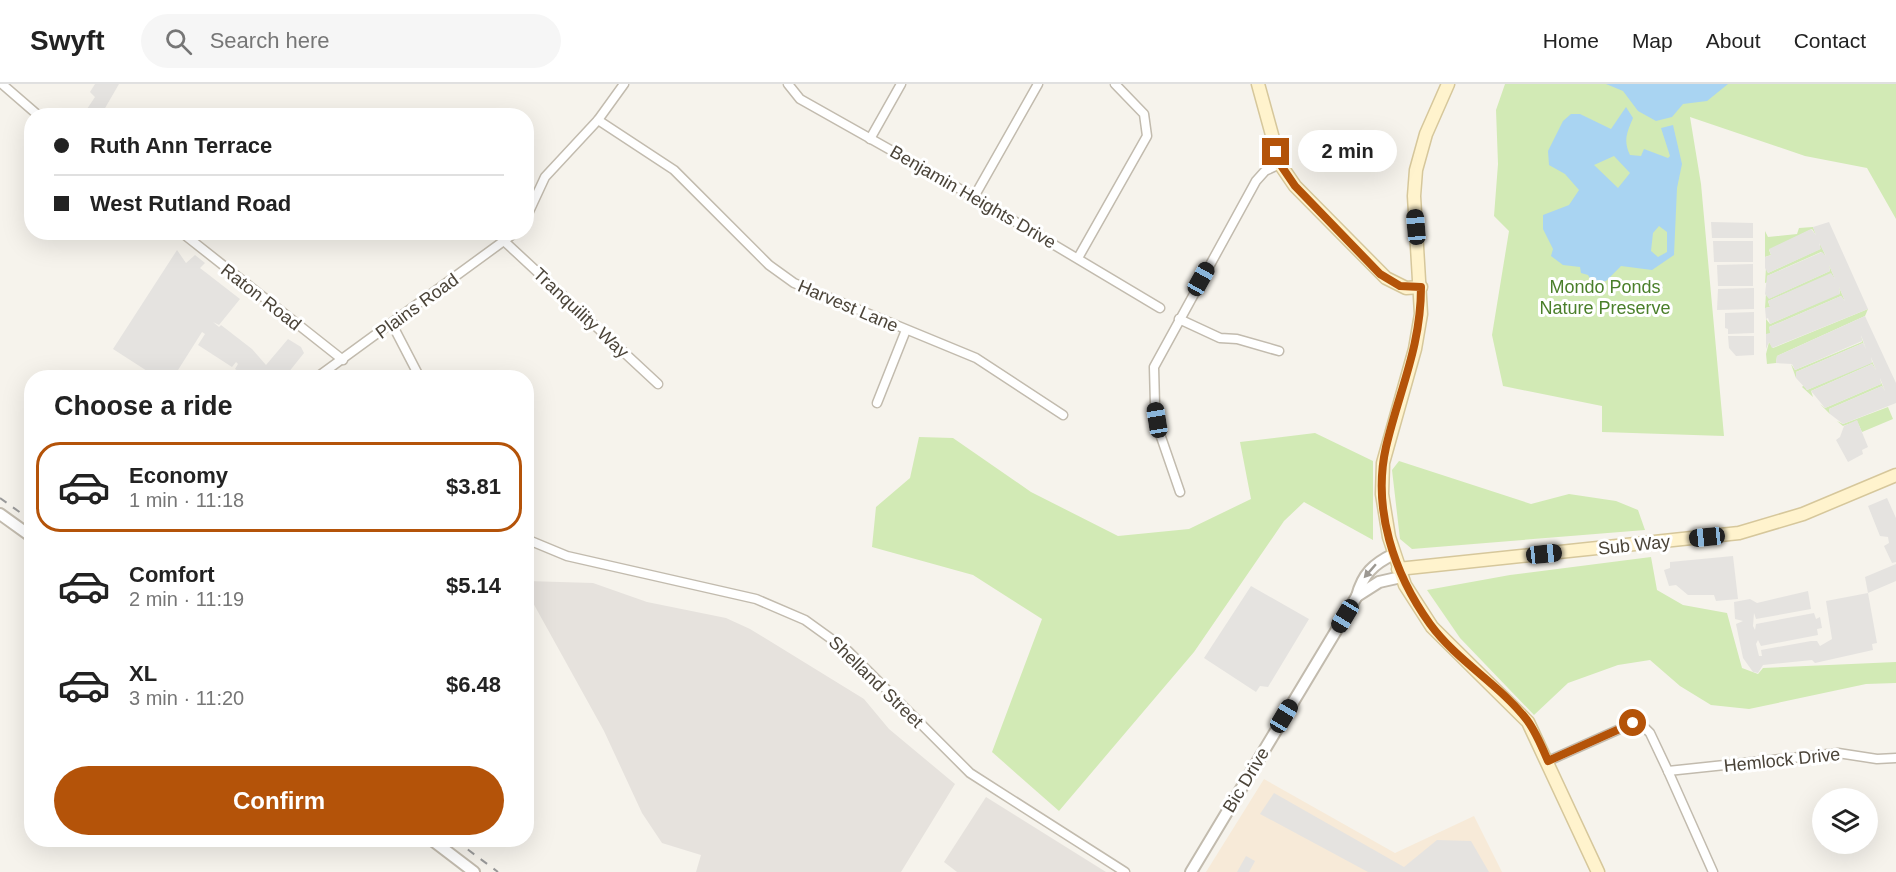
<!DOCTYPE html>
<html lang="en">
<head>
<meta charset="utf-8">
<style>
	:root { --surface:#fff; --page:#f6f6f6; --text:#222; --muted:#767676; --line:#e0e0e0; --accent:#b45309 }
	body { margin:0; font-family:Helvetica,sans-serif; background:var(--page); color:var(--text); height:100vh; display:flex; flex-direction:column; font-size:22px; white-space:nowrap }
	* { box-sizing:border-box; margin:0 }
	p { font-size:20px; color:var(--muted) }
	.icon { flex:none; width:33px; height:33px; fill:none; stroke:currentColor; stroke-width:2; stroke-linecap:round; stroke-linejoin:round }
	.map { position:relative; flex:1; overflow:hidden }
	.sheet { position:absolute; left:24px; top:286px; width:510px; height:477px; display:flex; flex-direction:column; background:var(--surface); border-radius:24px; box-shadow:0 6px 24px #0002 }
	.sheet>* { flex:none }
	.banner { position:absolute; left:24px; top:24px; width:510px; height:132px; border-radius:24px; box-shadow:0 6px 24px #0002; display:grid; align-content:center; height:132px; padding:0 30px; background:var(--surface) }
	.fabs { position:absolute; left:1812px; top:704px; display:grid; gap:12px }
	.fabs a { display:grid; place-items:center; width:66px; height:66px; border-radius:50%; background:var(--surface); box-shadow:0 6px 24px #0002; font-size:30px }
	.end { position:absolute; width:27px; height:27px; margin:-14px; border:8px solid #b45309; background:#fff; box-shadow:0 0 0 3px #fff }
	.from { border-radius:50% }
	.bubble { position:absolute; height:42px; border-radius:21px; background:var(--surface); box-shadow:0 6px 24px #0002; font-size:20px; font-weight:600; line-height:42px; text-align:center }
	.car { position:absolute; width:18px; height:36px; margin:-18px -9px; border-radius:8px; box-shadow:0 0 4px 2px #0007; background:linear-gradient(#222 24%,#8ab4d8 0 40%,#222 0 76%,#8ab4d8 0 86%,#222 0) }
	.banner b { display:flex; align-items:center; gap:21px; height:57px; font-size:22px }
	.banner b+b { border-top:2px solid var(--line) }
	.banner i { width:15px; height:15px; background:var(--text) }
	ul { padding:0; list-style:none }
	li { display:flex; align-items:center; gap:18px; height:90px; margin:0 12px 9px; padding:0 18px; border:3px solid transparent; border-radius:24px }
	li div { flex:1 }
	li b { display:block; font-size:22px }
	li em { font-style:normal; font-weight:600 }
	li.active { border-color:var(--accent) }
	li>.icon { width:54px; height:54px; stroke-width:1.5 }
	h2 { padding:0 30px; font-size:27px; line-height:72px }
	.action { display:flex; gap:12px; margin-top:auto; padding:12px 30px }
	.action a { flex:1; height:69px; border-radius:36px; background:var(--accent); color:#fff; font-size:24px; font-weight:600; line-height:69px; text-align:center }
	header { display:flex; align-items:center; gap:36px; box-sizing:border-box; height:84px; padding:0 30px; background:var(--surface); border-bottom:2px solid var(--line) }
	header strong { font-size:28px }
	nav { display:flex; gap:33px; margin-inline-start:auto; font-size:21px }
	.search { width:420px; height:54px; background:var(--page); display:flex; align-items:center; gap:15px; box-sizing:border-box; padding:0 21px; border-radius:33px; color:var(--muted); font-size:22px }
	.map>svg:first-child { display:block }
	.commercial { fill:#f7ead8 }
	.industrial { fill:#e6e2dd }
	.green { fill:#d2eab5 }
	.parking { fill:#e5e3e0 }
	.water { fill:#a9d4f2; fill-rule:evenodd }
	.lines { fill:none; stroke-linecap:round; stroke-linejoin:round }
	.minor-casing { stroke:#c2bbae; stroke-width:11 }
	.tertiary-casing { stroke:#c2bbae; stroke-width:14 }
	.secondary-casing { stroke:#d6c79b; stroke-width:15 }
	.minor { stroke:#fff; stroke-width:8 }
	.tertiary { stroke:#fff; stroke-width:10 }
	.secondary { stroke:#fff3cd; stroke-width:12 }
	.rail { stroke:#9a9a9a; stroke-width:2; stroke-dasharray:8 8; stroke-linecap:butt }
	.oneway { fill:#9c9892 }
	.route { stroke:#b45309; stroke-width:8 }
	.labels { text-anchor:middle; stroke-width:6; stroke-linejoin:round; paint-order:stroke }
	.street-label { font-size:18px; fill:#4b4439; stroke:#fff }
	.park-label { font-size:18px; fill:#4a7f2a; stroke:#fff }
</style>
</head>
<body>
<header>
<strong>Swyft</strong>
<div class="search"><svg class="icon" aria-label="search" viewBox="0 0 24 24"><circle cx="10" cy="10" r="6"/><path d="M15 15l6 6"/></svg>Search here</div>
<nav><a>Home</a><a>Map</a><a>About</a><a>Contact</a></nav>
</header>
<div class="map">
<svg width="1896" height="788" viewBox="0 0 1896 788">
	<rect width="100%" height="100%" fill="#f6f3ec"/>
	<path class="commercial" d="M1264,695l131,74 79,-37 28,56h-296z"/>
	<g class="industrial">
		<path d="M527,497l66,2 54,19 79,16 24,11 114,70 25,30 66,55 -54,88h-205l5,-17 -39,-12 -20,-30 -38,-82 -77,-139z"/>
		<path d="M986,713l120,75h-149l-13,-10z"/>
	</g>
	<g class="green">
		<path d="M1505,0h391v135l-29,-51 -62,-12 -115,-39 11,67 23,252 -122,-4v-26l-99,-20 -11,-51 17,-104 -15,-15 4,-52 -2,-54z"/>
		<path d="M1813,143l3,8 -4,-6 -43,21 2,5 -6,2v-26l3,6 29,-3 2,-6z"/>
		<path d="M1820,159l6,14 -5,-5 -54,24 1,6 -3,1 1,-16 2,6 52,-24z"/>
		<path d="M1829,181l6,14 -4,-5 -63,27 2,6 -5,1 1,-15 4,5 60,-27z"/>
		<path d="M1839,203l6,14 -4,-5 -72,31 2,6 -5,2v-16l4,5 70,-31z"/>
		<path d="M1868,225l-3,7 -88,40 -1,7 -9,1 -1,-10 3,-12 4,6z"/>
		<path d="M1860,251l6,14 -3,-6 -67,29v6l-5,-14 4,6 67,-28z"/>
		<path d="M1870,273l6,13 -4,-6 -61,27 2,6 -11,-10 2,-2 3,5 65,-28z"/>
		<path d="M1879,294l6,13 -3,-5 -53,23 1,5 -10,-10 5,4 56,-24z"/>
		<path d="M1888,323l5,12 -31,13 -5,-11 -14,5 -6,-5 6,3z"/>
		<path d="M1315,349l58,28v79l-69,-38 -20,19 -90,131 -135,159 -67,-59 50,-133 -69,-44 -101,-28 4,-40 34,-29 9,-41 34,1 78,54 87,44 71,-7 62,-30 -11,-57z"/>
		<path d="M1399,377l132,43 38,-10 47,7 22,9 7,20 -233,19 -12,-10 -8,-69z"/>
		<path d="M1651,473l6,33 26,15 44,8 15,55 16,6 5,-6 133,-6v21l-30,1 -117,25 -38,-4 -31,-19 -30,-26 -32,5 -50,18 -34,32 -74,-77 -33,-48 83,-15z"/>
	</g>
	<g class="parking">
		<path d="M95,0h24l-18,31h-18l12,-18 -5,-5z"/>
		<path d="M1711,138l42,1v15h-41z"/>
		<path d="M1829,138l39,87 -96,39 -3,-6 -3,7v-15l4,-1 -1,-6 72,-31 4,5 -6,-14 1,7 -70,30 -2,-6 -2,1 -1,-11 5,-1 -2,-6 63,-28 4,6 -6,-14 1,6 -61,28 -4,-5 2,-18 55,-24 4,4 -7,-13 2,6 -53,24 -3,-5v-11l6,-2 -2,-6 42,-20 5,6 -3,-8z"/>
		<path d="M1713,157h40v21h-39z"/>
		<path d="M177,166l9,13 9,-8 10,8 -11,11 6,-6 40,31 -21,26 -6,-3 6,5 2,-2 31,24 14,16 22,-26 13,8 3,6 -20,25 -5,-3v3h-30l-14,-9 3,-5 -2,-2 -4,5 -34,-22 7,-11 -3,-2 -29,46h-15l-45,-29z"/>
		<path d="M1753,180v22h-35l-1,-21z"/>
		<path d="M1754,204v21l-37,1 1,-21z"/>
		<path d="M1754,228v21l-26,1v-5l-3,-1v-15z"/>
		<path d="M1865,232l31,67v20l-53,21 -13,-10 -1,-5 53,-23 3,5 -5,-13 1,6 -56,24 -14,-17 61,-27 4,6 -5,-13 1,6 -65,27 -11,-12v-6l67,-29 3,6 -5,-14 1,6 -67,29 -3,-6 -16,-1 1,-7z"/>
		<path d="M1728,252h26v19l-18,1 -7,-8z"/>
		<path d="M1857,336l11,27 -6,3 1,4 -15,8 -12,-22 4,-3 4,-11z"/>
		<path d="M1887,414l9,20v44l-4,1 -8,-17 5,-3 -1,-6 -8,-1 -12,-30z"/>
		<path d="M1733,472l5,43 -22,2 -2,-6h-26l-12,-10 -7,1 -5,-16 6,-2v-6z"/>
		<path d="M1896,480v17l-28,12 -3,-16z"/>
		<path d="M1251,502l58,33 -41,68 -8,-1 -4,6 -52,-34z"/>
		<path d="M1808,507l3,18 -55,10 -2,-6 -1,13 2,4 1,-6 58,-11 2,6 4,-2 2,11 -5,1 1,6 -57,11 -3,-6 -2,4 3,12h3l-1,-6 50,-9h6l3,5 12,-7 -6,-38 42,-8 9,50 -5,1 1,6 -58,13 -3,-3 -49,5 -5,8 -5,-1 -10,-14 -7,-34 7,-3 -8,-2 -1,-17 16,-3 7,4z"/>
		<path d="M1274,709l130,74 33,-27 34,1 18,31h-121l-108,-58z"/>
		<path d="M1246,772l9,5 -6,11h-12z"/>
	</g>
	<g class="water">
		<path d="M1606,0h122l-21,17 -24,3 -11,13 -16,4 -18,-10 -15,-20z"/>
		<path d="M1626,23l7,11c-6,14 -10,23 -3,37l11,1 3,-7 24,9 2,-2 -9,-28 12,-3 9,39 -5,24 -3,67 -22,15 -31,-4 -15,15 -14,1 -4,-7 -7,-2 -1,-6 -17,-2 -12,-9 2,-7 -10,-20v-14l26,-10 10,-15 -14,-16 -16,-9 -1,-14 15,-30 8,-7h9l31,15zM1614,72l16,17 -12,15 -24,-23zM1659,142l8,6v20l-9,5 -7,-6 2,-18z"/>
	</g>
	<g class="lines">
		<g class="minor-casing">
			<g id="minor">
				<path d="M2,0l37,32"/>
				<path d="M788,0l12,15 174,98 186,111"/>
				<path d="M598,36l76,50 95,95 25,18 182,75 87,57"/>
				<path d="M870,55l31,-55"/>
				<path d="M974,113l64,-113"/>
				<path d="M526,134l19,-41 53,-57 26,-36"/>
				<path d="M181,148l162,128"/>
				<path d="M504,157l154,143"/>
				<path d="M1078,174l69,-122 -3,-22 -29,-30"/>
				<path d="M1179,235l41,19 17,1 42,12"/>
				<path d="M392,240l28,54"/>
				<path d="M316,294l200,-146"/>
				<path d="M877,319l29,-73"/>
				<path d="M1180,408l-20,-58 -5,-29 -1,-38 102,-186 9,-10 15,-7"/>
				<path d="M526,455l41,17 189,43 49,21 43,31 122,122 155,99"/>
				<path d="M1548,677l83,-37 12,2 7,7 18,38 45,101"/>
				<path d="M1668,687l170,-18 39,6 19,-1"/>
			</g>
		</g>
		<g class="tertiary-casing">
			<g id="tertiary">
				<path d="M0,430l32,23"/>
				<path d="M1357,512l22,-14 22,-5"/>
				<path d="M432,756l42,32"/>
				<path d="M1191,788l166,-276c6,-22 16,-32 37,-42"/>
			</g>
		</g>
		<g class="secondary-casing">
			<g id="secondary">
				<path d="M1258,0l22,80 15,22 91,92 20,10 15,-1"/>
				<path d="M1448,0l-22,50 -10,36 -2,26 7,118 -6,35 -32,114 -1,31 7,43 16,48 27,42 96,95 70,150"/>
				<path d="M1398,485l341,-36 64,-19 93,-39"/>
			</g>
		</g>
		<use href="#minor" class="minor"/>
		<use href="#tertiary" class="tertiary"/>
		<use href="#secondary" class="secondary"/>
		<g class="rail">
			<path d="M0,414l32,23"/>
			<path d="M455,756l43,32"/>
		</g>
	</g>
	<defs><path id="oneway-solid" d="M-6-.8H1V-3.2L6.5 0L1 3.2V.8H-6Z" transform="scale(1.5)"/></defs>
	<use class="oneway" href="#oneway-solid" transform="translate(1370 487) rotate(131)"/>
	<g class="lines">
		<path class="route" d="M1276,68l4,12 15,22 85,88 20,12 21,1c0,60 -22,104 -35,160 -14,62 8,127 44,177 27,37 69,60 97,96 9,12 15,27 21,41l85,-38"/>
	</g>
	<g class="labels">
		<g class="street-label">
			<text transform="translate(973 113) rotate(30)" y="6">Benjamin Heights Drive</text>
			<text transform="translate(261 213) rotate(38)" y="6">Raton Road</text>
			<text transform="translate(417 222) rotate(-36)" y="6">Plains Road</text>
			<text transform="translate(848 222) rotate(23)" y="6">Harvest Lane</text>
			<text transform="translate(581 229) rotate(43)" y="6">Tranquility Way</text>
			<text transform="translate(1634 461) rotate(-6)" y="6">Sub Way</text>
			<text transform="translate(876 598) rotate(44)" y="6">Shelland Street</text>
			<text transform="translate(1782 676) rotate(-6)" y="6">Hemlock Drive</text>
			<text transform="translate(1246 696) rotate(-59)" y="6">Bic Drive</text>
		</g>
		<g class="park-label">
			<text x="1605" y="209">Mondo Ponds<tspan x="1605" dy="21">Nature Preserve</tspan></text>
		</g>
	</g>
</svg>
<div class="fabs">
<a><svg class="icon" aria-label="layers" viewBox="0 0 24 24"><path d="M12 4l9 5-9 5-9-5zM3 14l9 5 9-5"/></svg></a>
</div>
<i class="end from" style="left:1633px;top:639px"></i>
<i class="end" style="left:1276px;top:68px"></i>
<div class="bubble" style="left:1298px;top:46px;width:99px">2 min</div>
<i class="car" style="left:1416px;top:143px;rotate:355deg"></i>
<i class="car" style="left:1201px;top:195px;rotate:29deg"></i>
<i class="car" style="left:1157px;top:336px;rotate:351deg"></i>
<i class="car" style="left:1707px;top:453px;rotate:264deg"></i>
<i class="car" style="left:1544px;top:470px;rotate:84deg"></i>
<i class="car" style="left:1345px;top:532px;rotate:211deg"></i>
<i class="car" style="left:1284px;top:632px;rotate:31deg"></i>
<div class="banner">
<b><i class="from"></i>Ruth Ann Terrace</b>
<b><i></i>West Rutland Road</b>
</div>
<section class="sheet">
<h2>Choose a ride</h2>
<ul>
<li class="active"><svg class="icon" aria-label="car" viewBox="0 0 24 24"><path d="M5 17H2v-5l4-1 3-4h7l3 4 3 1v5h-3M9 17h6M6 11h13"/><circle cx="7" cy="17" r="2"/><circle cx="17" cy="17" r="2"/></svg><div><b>Economy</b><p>1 min · 11:18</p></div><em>$3.81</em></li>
<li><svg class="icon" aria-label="car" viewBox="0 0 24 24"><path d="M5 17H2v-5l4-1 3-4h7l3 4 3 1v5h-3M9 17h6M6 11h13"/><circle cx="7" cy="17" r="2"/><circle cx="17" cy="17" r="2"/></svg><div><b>Comfort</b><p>2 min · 11:19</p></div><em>$5.14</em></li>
<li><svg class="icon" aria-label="car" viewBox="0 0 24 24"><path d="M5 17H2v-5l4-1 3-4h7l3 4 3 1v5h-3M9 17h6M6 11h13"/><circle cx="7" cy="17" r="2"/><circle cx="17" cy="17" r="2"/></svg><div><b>XL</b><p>3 min · 11:20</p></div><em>$6.48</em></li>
</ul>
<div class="action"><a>Confirm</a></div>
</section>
</div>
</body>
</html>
